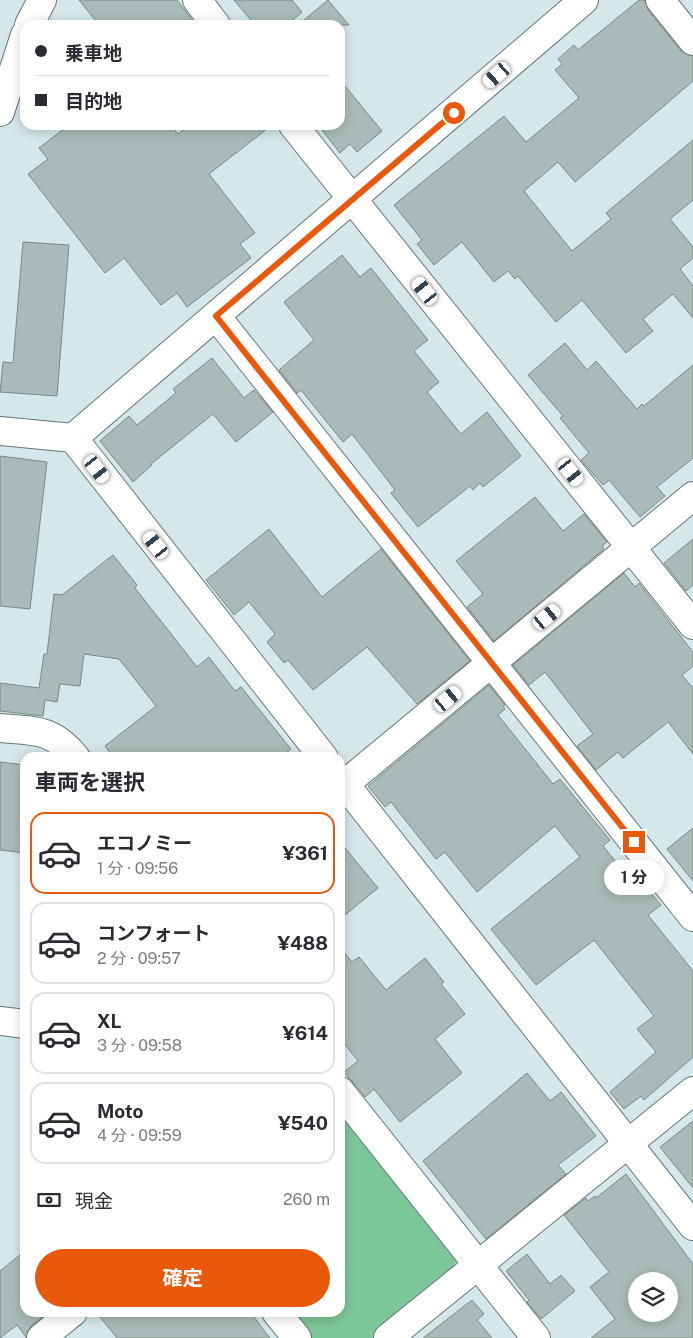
<!DOCTYPE html>
<html lang="ja">
<head>
<meta charset="utf-8">
<style>
	:root { --surface:#fff; --page:#f7f7f7; --text:#2b2b33; --muted:#7c7c81; --line:#e1e1e2; --accent:#ea580c }
	body { margin:0; font-family:"Public Sans","Noto Sans JP",sans-serif; background:var(--page); color:var(--text); height:100vh; display:flex; flex-direction:column; font-size:19px; white-space:nowrap }
	* { box-sizing:border-box; margin:0 }
	p { font-size:16px; color:var(--muted) }
	.icon { flex:none; width:28px; height:28px; fill:none; stroke:currentColor; stroke-width:2; stroke-linecap:round; stroke-linejoin:round }
	.map { position:relative; flex:1; overflow:hidden }
	.panel { position:absolute; left:20px; top:752px; width:325px; height:565px; display:flex; flex-direction:column; background:var(--surface); border-radius:15px; box-shadow:0 2px 12px #0003 }
	.panel>* { flex:none }
	.banner { position:absolute; left:20px; top:20px; width:325px; height:110px; border-radius:15px; box-shadow:0 2px 12px #0003; display:grid; align-content:center; height:110px; padding:0 15px; background:var(--surface) }
	.fabs { position:absolute; left:628px; top:1272px; display:grid; gap:10px }
	.fabs a { display:grid; place-items:center; width:50px; height:50px; border-radius:50%; background:var(--surface); box-shadow:0 2px 12px #0003; font-size:25px }
	.end { position:absolute; width:22px; height:22px; margin:-11px; border:6px solid #ea580c; background:#fff; box-shadow:0 0 0 2px #fff }
	.from { border-radius:50% }
	.bubble { position:absolute; height:35px; border-radius:18px; background:var(--surface); box-shadow:0 2px 12px #0003; font-size:16px; font-weight:700; line-height:35px; text-align:center }
	.car { position:absolute; width:15px; height:30px; margin:-15px -8px; border-radius:6px; box-shadow:0 0 4px 1px #0007; background:linear-gradient(#fff 24%,#345 0 40%,#fff 0 76%,#345 0 86%,#fff 0) }
	.banner b { display:flex; align-items:center; gap:18px; height:48px; font-size:19px }
	.banner b+b { border-top:1px solid var(--line) }
	.banner i { width:12px; height:12px; background:var(--text) }
	ul { padding:0; list-style:none }
	li { display:flex; align-items:center; gap:15px; height:82px; margin:0 10px 8px; padding:0 5px; border:2px solid var(--line); border-radius:15px }
	li div { flex:1 }
	li b { display:block; font-size:19px }
	li em { font-style:normal; font-weight:700 }
	li.current { border-color:var(--accent) }
	li>.icon { width:45px; height:45px; stroke-width:1.5 }
	h2 { padding:0 15px; font-size:22px; line-height:60px }
	.pay { display:flex; align-items:center; gap:12px; height:55px; padding:0 15px; font-size:19px }
	.pay p { margin-inline-start:auto }
	.primary-button { display:flex; gap:10px; margin-top:auto; padding:10px 15px }
	.primary-button a { flex:1; height:58px; border-radius:30px; background:var(--accent); color:#fff; font-size:20px; font-weight:700; line-height:58px; text-align:center }
	.map>svg:first-child { display:block }
	.green { fill:#7cc797 }
	.building { fill:#a9bbb8; stroke:#788a87; fill-rule:evenodd }
	.lines { fill:none; stroke-linecap:round; stroke-linejoin:round }
	.minor-casing { stroke:#65767a; stroke-width:30 }
	.tertiary-casing { stroke:#65767a; stroke-width:30 }
	.minor { stroke:#fff; stroke-width:28 }
	.tertiary { stroke:#fff; stroke-width:28 }
	.route { stroke:#ea580c; stroke-width:6 }
</style>
</head>
<body>
<div class="map">
<svg width="693" height="1338" viewBox="0 0 693 1338">
	<rect width="100%" height="100%" fill="#d4e7eb"/>
	<path class="green" d="M340,1114l116,145 -1,11 -83,68h-62l-21,-25 51,-1z"/>
	<g class="building">
		<path d="M79,0h98l19,25h-97z"/>
		<path d="M234,0h58l10,12 -15,13h-32z"/>
		<path d="M328,0l21,25h-51z"/>
		<path d="M639,0h6l3,10 33,41 12,5v25l-118,101 -17,-20 -34,29 48,60 39,-32 -5,-6 87,-73v60l-23,19 23,28v11l-13,11 13,17v32l-20,-24 -30,25 10,12 -27,22 -44,-53 -26,22 -38,-46 -3,3 -7,-8 -14,11 -32,-40 -28,23 -17,-21 5,-4 -28,-35 110,-89 22,26 53,-44 -24,-28 7,-6 -4,-5 16,-14 4,5z"/>
		<path d="M340,80l42,51 -25,21 -7,-8 -10,9 -22,-28h22z"/>
		<path d="M69,125h102l7,9 11,-9h83l-63,49 46,59 -15,11 11,14 -64,49 -10,-14 -16,12 -37,-47 -19,15 -77,-99 20,-15 -9,-11z"/>
		<path d="M23,242l46,3 -12,151 -57,-4 3,-30 10,1z"/>
		<path d="M342,255l18,22 11,-9 57,72 -14,11 25,31 -12,10 34,42 26,-22 34,44 -38,31 -3,-4 -7,7 -3,-4 -52,41 -27,-34 4,-3 -43,-56 -9,8 -42,-52 -4,3 -18,-23 35,-30 -30,-38z"/>
		<path d="M565,343l22,27 9,-9 41,48 5,-5 2,2 49,-41v93l-36,29 8,9 -25,21 -31,-37 -6,5 -22,-25 8,-7 -29,-35 3,-2 -35,-41z"/>
		<path d="M212,358l32,40 10,-8 19,22 -37,30 -23,-28 -62,50 1,1 -19,17 -33,-41 29,-25 8,9 39,-32 -3,-4z"/>
		<path d="M0,456l47,6 -17,147 -30,-3z"/>
		<path d="M535,497l28,34 21,-17 23,28 -5,4 2,3 -110,92 -27,-34 16,-13 -27,-33z"/>
		<path d="M269,529l53,68 59,-48 89,112 -53,43 -50,-57 -54,43 -25,-30 -4,3 -17,-21 8,-8 -26,-32 -15,13 -28,-35z"/>
		<path d="M693,539v46l-7,6 -22,-28z"/>
		<path d="M113,555l24,30 -2,3 62,79 12,-10 26,34 6,-4 50,62 -11,9h-166l-9,-12 51,-40 -37,-47 -35,-5 -4,32 -20,-2 -3,18 -12,-2 -2,16 -43,-5v-28l39,5 5,-34h3l7,-60 8,1z"/>
		<path d="M624,573l11,14 4,-4 54,69v14l-11,9 11,13v66l-25,-32 -45,36 -5,-6 -22,18 -19,-24 16,-12 -48,-62 -16,13 -16,-20z"/>
		<path d="M489,685l16,20 -2,1 2,3 -7,6 55,69 7,-5 50,61 -7,6 31,38 5,-4 22,25 -13,10 45,56v86l-49,43 -3,-4 -17,13 -14,-17 46,-40 -19,-23 17,-13 -60,-76 -58,45 -45,-56 89,-72 -25,-31 -78,66 -32,-40 -9,7 -45,-57 -6,5 -17,-21z"/>
		<path d="M0,762l25,3v88l-25,-3z"/>
		<path d="M693,828v53l-26,-32z"/>
		<path d="M340,842l38,46 -38,31z"/>
		<path d="M340,947l12,15 7,-5 27,33 39,-32 19,24 -3,2 24,30 -30,25 27,34 -62,49 -26,-33 -9,8 -21,-25 14,-11 -18,-23z"/>
		<path d="M527,1073l23,28 11,-9 35,44 -38,29 8,9 -80,65 -63,-78z"/>
		<path d="M693,1121v67l-33,-41z"/>
		<path d="M626,1174l67,90v74h-102l24,-19 -25,-32 19,-15 -45,-57 22,-17 2,3 7,-5 1,2zM636,1281h33v33h-33z"/>
		<path d="M25,1251v61h23l-17,14 -5,11 -9,-12 -17,13v-67z"/>
		<path d="M527,1254l23,30 11,-9 14,16 -34,28 -14,-17 2,-2 -23,-29z"/>
		<path d="M472,1300l12,14 -7,6 15,18h-69z"/>
		<path d="M96,1312h154l20,26h-153z"/>
	</g>
	<g class="lines">
		<g class="minor-casing">
			<g id="minor">
				<path d="M197,0l19,25"/>
				<path d="M660,0l33,41"/>
				<path d="M293,125l400,500"/>
				<path d="M216,316l477,601"/>
				<path d="M0,431l73,7 251,320"/>
				<path d="M73,438l511,-438"/>
				<path d="M0,728c35,3 52,0 76,30"/>
				<path d="M340,778l353,448"/>
				<path d="M340,788l353,-292"/>
				<path d="M0,1021l25,3"/>
				<path d="M340,1091l196,247"/>
				<path d="M276,1312l21,26"/>
				<path d="M41,1338l32,-26"/>
				<path d="M388,1338l305,-247"/>
			</g>
		</g>
		<g class="tertiary-casing">
			<g id="tertiary">
				<path d="M29,25l13,-25"/>
				<path d="M0,112l25,-77"/>
			</g>
		</g>
		<use href="#minor" class="minor"/>
		<use href="#tertiary" class="tertiary"/>
	</g>
	<g class="lines">
		<path class="route" d="M454,113l-238,203 418,526"/>
	</g>
</svg>
<div class="fabs">
<a><svg class="icon" aria-label="layers" viewBox="0 0 24 24"><path d="M12 4l9 5-9 5-9-5zM3 14l9 5 9-5"/></svg></a>
</div>
<i class="end from" style="left:454px;top:113px"></i>
<i class="end" style="left:634px;top:842px"></i>
<div class="bubble" style="left:604px;top:860px;width:60px">1 分</div>
<i class="car" style="left:497px;top:75px;rotate:229deg"></i>
<i class="car" style="left:425px;top:291px;rotate:321deg"></i>
<i class="car" style="left:97px;top:469px;rotate:142deg"></i>
<i class="car" style="left:571px;top:472px;rotate:141deg"></i>
<i class="car" style="left:156px;top:545px;rotate:322deg"></i>
<i class="car" style="left:547px;top:617px;rotate:51deg"></i>
<i class="car" style="left:448px;top:699px;rotate:50deg"></i>
<div class="banner">
<b><i class="from"></i>乗車地</b>
<b><i></i>目的地</b>
</div>
<section class="panel">
<h2>車両を選択</h2>
<ul>
<li class="current"><svg class="icon" aria-label="car" viewBox="0 0 24 24"><path d="M5 17H2v-5l4-1 3-4h7l3 4 3 1v5h-3M9 17h6M6 11h13"/><circle cx="7" cy="17" r="2"/><circle cx="17" cy="17" r="2"/></svg><div><b>エコノミー</b><p>1 分 · 09:56</p></div><em>¥361</em></li>
<li><svg class="icon" aria-label="car" viewBox="0 0 24 24"><path d="M5 17H2v-5l4-1 3-4h7l3 4 3 1v5h-3M9 17h6M6 11h13"/><circle cx="7" cy="17" r="2"/><circle cx="17" cy="17" r="2"/></svg><div><b>コンフォート</b><p>2 分 · 09:57</p></div><em>¥488</em></li>
<li><svg class="icon" aria-label="car" viewBox="0 0 24 24"><path d="M5 17H2v-5l4-1 3-4h7l3 4 3 1v5h-3M9 17h6M6 11h13"/><circle cx="7" cy="17" r="2"/><circle cx="17" cy="17" r="2"/></svg><div><b>XL</b><p>3 分 · 09:58</p></div><em>¥614</em></li>
<li><svg class="icon" aria-label="car" viewBox="0 0 24 24"><path d="M5 17H2v-5l4-1 3-4h7l3 4 3 1v5h-3M9 17h6M6 11h13"/><circle cx="7" cy="17" r="2"/><circle cx="17" cy="17" r="2"/></svg><div><b>Moto</b><p>4 分 · 09:59</p></div><em>¥540</em></li>
</ul>
<div class="pay"><svg class="icon" aria-label="cash" viewBox="0 0 24 24"><path d="M3 7h18v10H3z"/><circle cx="12" cy="12" r="2"/></svg>現金<p>260 m</p></div>
<div class="primary-button"><a>確定</a></div>
</section>
</div>
</body>
</html>
